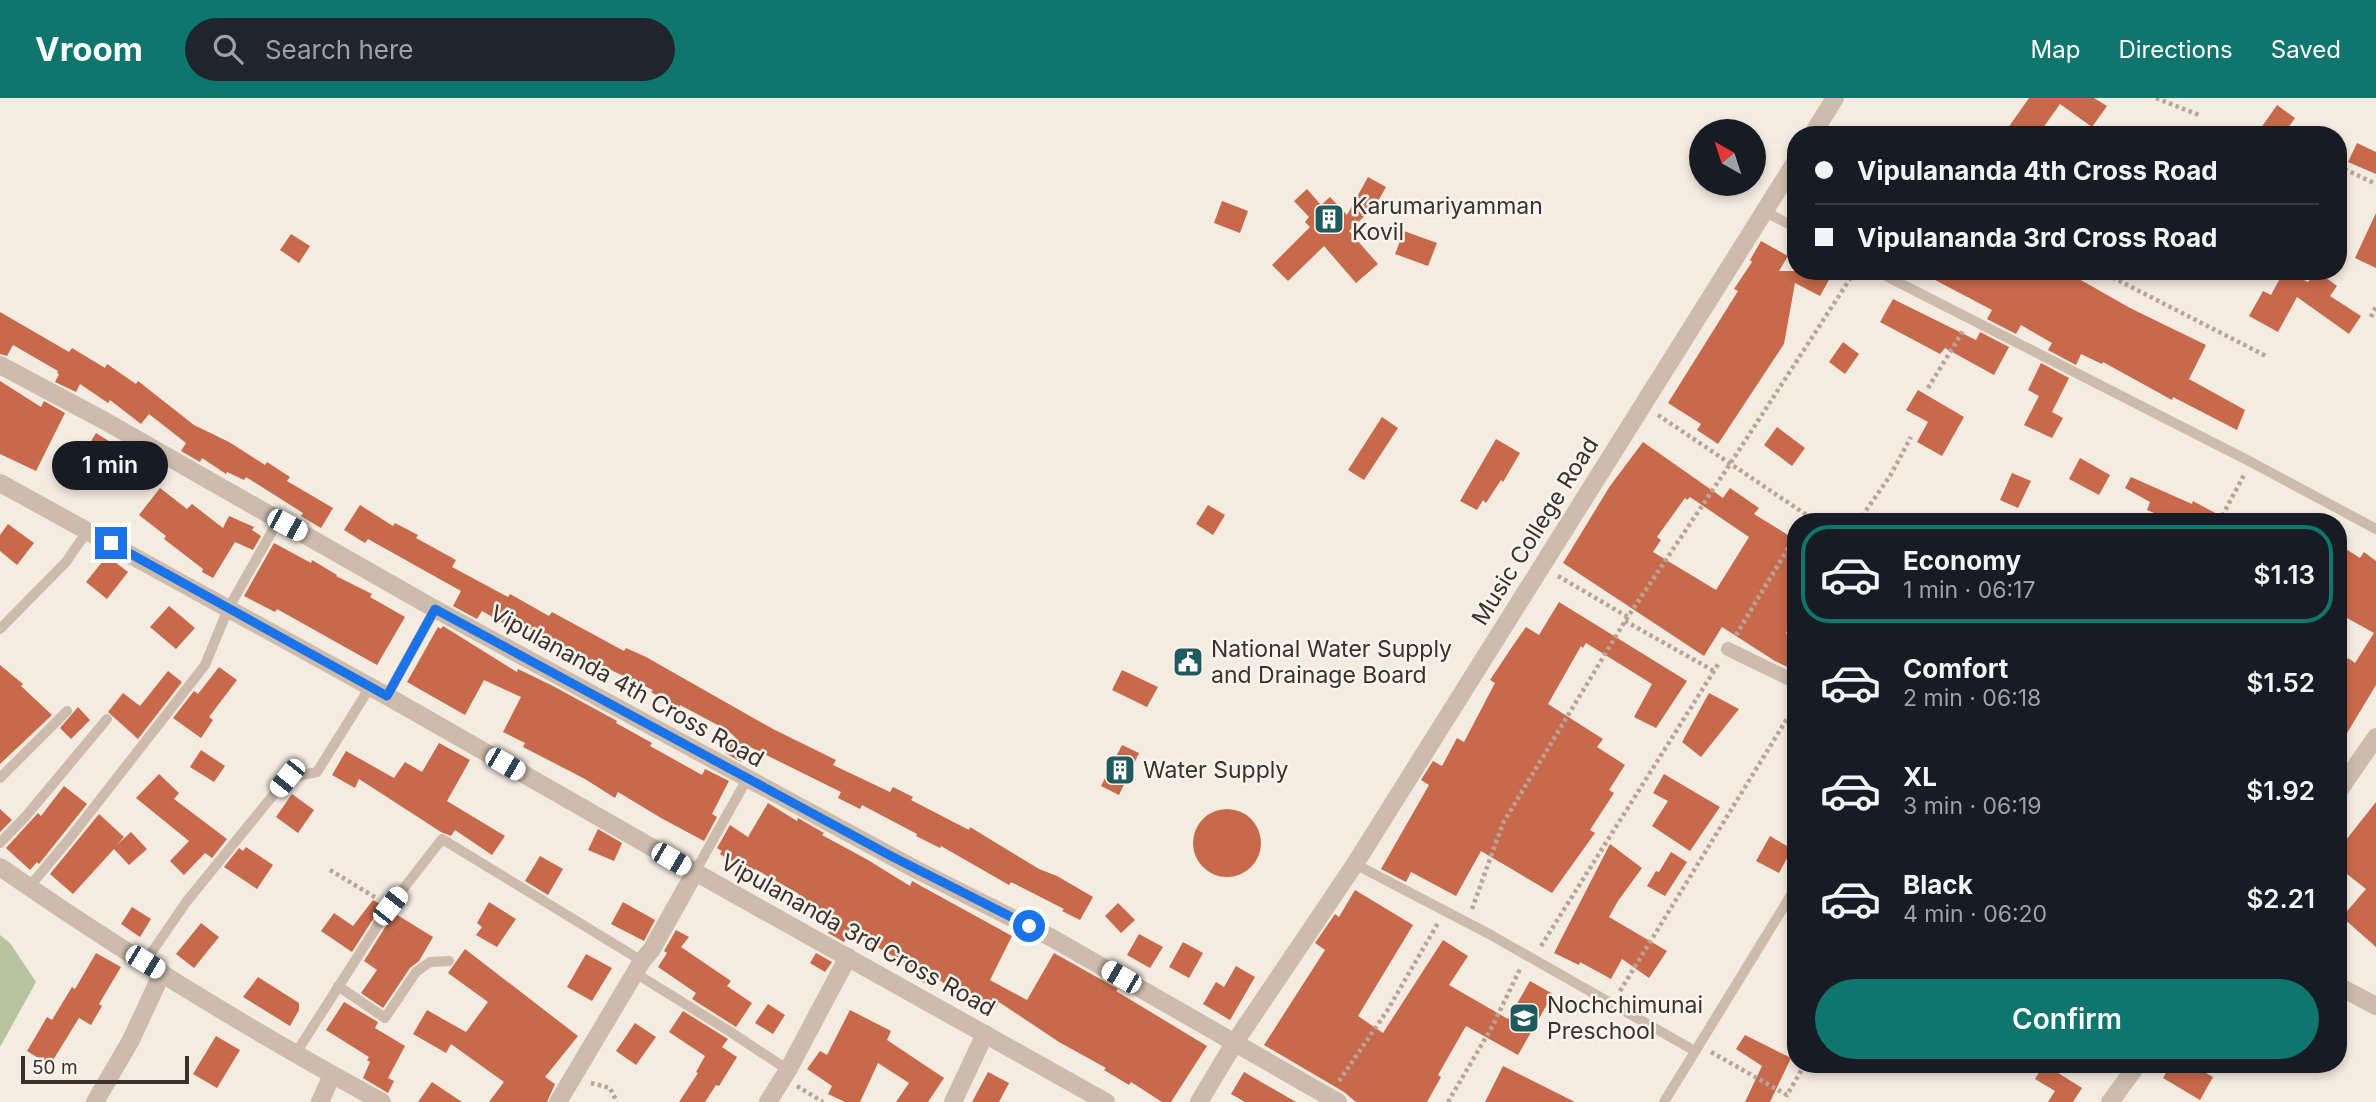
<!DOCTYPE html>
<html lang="en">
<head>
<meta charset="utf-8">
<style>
	:root { --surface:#171b24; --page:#20242c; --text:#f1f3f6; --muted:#9ea1a6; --line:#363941; --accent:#0f766e }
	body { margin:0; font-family:Inter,sans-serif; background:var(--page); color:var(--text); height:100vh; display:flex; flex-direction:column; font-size:26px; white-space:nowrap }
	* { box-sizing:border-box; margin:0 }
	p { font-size:23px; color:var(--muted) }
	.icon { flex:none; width:38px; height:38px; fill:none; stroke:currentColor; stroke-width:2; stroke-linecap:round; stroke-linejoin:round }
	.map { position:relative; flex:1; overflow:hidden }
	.panel { position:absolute; left:1787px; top:415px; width:560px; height:560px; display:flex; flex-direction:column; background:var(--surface); border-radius:28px; box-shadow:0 4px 10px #0003 }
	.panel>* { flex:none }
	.guide { position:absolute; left:1787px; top:28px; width:560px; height:154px; border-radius:28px; box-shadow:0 4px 10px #0003; display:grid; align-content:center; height:154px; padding:0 28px; background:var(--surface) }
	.needle { width:46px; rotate:321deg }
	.tools { position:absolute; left:1689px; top:21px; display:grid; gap:14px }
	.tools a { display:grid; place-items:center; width:77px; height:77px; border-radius:50%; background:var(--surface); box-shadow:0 4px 10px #0003; font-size:35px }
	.scale { position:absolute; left:21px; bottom:18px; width:168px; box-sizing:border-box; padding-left:7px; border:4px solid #3b302b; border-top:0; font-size:19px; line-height:24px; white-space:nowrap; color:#3b302b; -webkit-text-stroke:5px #fbf5ee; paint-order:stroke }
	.end { position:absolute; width:32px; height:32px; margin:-16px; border:9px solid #1a73e8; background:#fff; box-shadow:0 0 0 4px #fff }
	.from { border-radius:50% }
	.bubble { position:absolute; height:49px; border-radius:24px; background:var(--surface); box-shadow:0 4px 10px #0003; font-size:23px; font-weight:600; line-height:49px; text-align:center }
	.car { position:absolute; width:21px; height:42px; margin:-21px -10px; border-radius:9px; box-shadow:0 0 5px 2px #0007; background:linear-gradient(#fff 24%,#345 0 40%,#fff 0 76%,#345 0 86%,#fff 0) }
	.guide b { display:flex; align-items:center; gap:24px; height:66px; font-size:26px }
	.guide b+b { border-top:2px solid var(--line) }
	.guide i { width:18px; height:18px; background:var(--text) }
	ul { padding:12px 0 0; list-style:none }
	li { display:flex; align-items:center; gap:21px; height:98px; margin:0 14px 10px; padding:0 14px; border:4px solid transparent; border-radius:28px }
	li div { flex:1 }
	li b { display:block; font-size:26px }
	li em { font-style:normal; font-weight:600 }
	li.on { border-color:var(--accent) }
	li>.icon { width:63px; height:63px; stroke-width:1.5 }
	.primary-button { display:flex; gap:14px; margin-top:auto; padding:14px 28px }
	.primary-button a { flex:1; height:80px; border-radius:42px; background:var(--accent); color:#fff; font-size:28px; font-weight:600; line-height:80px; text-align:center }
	header { display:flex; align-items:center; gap:42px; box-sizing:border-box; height:98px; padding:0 35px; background:var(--accent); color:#fff }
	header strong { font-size:33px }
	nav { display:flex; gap:38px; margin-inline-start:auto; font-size:24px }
	.search { width:490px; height:63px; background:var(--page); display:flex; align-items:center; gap:18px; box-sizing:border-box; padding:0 24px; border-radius:38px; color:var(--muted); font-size:26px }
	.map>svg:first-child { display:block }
	.green { fill:#b8c4a0 }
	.building { fill:#c8694b; fill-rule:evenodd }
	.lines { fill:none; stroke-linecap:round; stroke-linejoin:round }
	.path { stroke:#b9a596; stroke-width:4.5; stroke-dasharray:3.5 3.5; stroke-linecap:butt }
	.service { stroke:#cdbbac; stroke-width:10 }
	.pedestrian { stroke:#cdbbac; stroke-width:14 }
	.minor { stroke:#cdbbac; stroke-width:18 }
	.route { stroke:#1a73e8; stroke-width:9 }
	.labels { text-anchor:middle; stroke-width:5; stroke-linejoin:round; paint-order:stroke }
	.poi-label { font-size:23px; fill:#3b302b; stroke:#fbf5ee; text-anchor:start }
	.street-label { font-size:23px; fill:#3b302b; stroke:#fbf5ee }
</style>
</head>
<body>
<header>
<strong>Vroom</strong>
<div class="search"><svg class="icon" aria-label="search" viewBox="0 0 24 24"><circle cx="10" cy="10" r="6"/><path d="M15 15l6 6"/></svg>Search here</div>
<nav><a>Map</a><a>Directions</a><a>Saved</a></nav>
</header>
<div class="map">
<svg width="2376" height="1004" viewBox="0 0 2376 1004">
	<rect width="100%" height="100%" fill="#f4ebe1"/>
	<path class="green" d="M0,837l10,8 26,39 -36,65z"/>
	<g class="building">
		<path d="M2029,0h65l13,8 -15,21 -32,-23 -22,31h-35z"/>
		<path d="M2277,7l18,13 -12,17h-27z"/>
		<path d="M2357,45l19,9v22l-28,-12z"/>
		<path d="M1368,79l18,10 -10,18 -27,26 29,33 -22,19 -32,-37 -36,35 -16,-16 38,-38 -5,-5 4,-5 -15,-16 13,-12 14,16 9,-8 17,18z"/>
		<path d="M1222,103l26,10 -8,22 -26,-10z"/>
		<path d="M2376,115v55l-21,-10z"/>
		<path d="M1404,133l33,12 -9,23 -33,-12z"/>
		<path d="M291,136l19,12 -11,17 -19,-13z"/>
		<path d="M1761,143l27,15 -9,15h55l-14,25 -25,-13 -11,61 -66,100 -21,-14 4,-6 -33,-21 70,-112 -4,-2 18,-27 -2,-2z"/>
		<path d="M1918,173h147l65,37 76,37 -17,34 56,31 -8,20 -64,-33 -1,3 -69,-38 -1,2 -21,-10 -5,11 -28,-15 4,-7 -31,-18 -5,9 -29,-15 5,-9z"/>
		<path d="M2284,173l24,11 9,-11 20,15 -7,10 31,20 -12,18 -52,-37 -19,35 -29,-16 14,-25 8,4z"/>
		<path d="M1893,201l83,41 4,-8 29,15 -15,28 -49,-27 -5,6 -60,-32z"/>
		<path d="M0,214l69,40 3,-4 33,20 2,-4 29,20 2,-3 56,44 35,17 36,23 2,-3 23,15 -3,4 46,27 -12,20 -20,-12 2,-3 -57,-36 -2,3 -17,-8 -1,2 -24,-16 -2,4 -19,-11 5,-8 -37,-29 -8,10 -31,-24 -2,3 -28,-19 -4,8 -21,-10 4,-8 -2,-1 1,-2 -45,-26 -6,11 -7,-2z"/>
		<path d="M1843,244l16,12 -14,20 -16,-12z"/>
		<path d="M2041,265l28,15 -17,34 11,6 -11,20 -28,-13 15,-29 -11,-6z"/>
		<path d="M0,283l41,26 3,-6 21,12 -29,58 -36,-17z"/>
		<path d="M1918,292l46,27 -22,39 -25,-14 11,-20 -22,-12z"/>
		<path d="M1382,319l16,11 -34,52 -16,-10z"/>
		<path d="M1777,329l28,21 -13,18 -28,-21z"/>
		<path d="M96,335l43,27 -12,16 -15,-10 -4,6 -26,-16z"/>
		<path d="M1496,341l24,14 -17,29 -2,-2 -15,23 -3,-3 -6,10 -17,-9z"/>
		<path d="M1643,344l80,56 7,-10 29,20 -5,6 42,26v76l-10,17 10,6v32l-21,-10 -53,-34 -18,29 -141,-93 47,-77zM1690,399l59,40 -33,53 -63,-38 8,-12 -4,-3 28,-39 2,2z"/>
		<path d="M2080,360l30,17 -11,20 -30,-16z"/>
		<path d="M2012,375l19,8 -13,27 -18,-8z"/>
		<path d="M2131,379l61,27 1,-3 39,21h-50l-13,-9 -3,5 -19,-8 3,-8 -25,-14z"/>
		<path d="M160,390l27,21 5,-5 31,24 6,-12 25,11 -2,3 9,6 -8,14 -18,-8 -22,36 -11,-6 1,-3 -39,-30 2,-3 -27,-21z"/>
		<path d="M360,407l33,21 2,-3 23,12 -2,3 40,22 -4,7 56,30 2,-3 39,22 3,-4 72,39 2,-3 20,9 127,72 63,31 -3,5 57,27 3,-5 20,10 -2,3 58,30 1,-3 69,42 18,7 36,21 -13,23 -18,-9 2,-2 -53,-27 -2,3 -68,-39 -1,2 -24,-12 1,-2 -55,-29 -2,4 -22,-11 3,-6 -91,-45 -9,15 -16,-9 10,-16 -8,-7 -47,-25 -1,3 -28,-16 2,-2 -59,-28 -1,3 -76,-43 -4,7 -31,-18 -5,8 -24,-13 8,-15 -93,-52 -3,4 -21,-13z"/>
		<path d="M1208,407l17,10 -12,20 -17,-11z"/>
		<path d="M8,426l26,19 -17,22 -17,-14v-16z"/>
		<path d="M274,445l37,20 1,-3 25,15 -1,1 36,18 -2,3 35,20 -28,48 -100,-56 -2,3 -31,-16z"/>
		<path d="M2338,446l22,14 4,-6 12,9v124l-38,63v-74l10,-16 7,5 19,-30 -36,-20z"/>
		<path d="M107,458l21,16 -21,27 -21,-17z"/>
		<path d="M1559,504l128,79 -31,47 -22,-11 18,-33 -66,-41 -3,5 -2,-2 -33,58 55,35 -6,8 28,18 -16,25 5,3 -24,37 5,3 -43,60 -71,-42 -25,45 -45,-24 -5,10 -25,-13 48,-84 -8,-5 12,-19 9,5 15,-28 7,4 31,-59 -5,-3 24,-36 12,-17 13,8z"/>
		<path d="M169,508l26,22 -19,21 -26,-22z"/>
		<path d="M443,528l74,46 1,-3 35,17 64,35 -1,2 36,20 -2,3 52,29 3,-6 24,12 -17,33 5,3 -13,24 -43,-23 -43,-26 -3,6 -30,-19 -62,-32 2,-4 -22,-11 18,-35 -37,-17 -19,35 -58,-33 31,-55 3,2z"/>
		<path d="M0,567l23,19 -2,2 31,29 -52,49z"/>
		<path d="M219,569l18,13 -28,37 4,3 -12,18 -28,-20 21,-27 4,3z"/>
		<path d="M1122,572l36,17 -11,20 -35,-17z"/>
		<path d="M168,573l14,11 -44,57 -30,-27 15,-19 17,13z"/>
		<path d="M1709,595l30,16 -38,48 -19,-15z"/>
		<path d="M78,609l12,13 -19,19 -11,-11z"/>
		<path d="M439,645l31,17 -23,41 58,35 -13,19 -37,-25 -4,6 -10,-4 -82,-53 -4,9 -23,-13 14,-24 48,27 11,-16 17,10z"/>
		<path d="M1122,647l17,8 -20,42 -18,-9z"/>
		<path d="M201,652l24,16 -11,16 -24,-15z"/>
		<path d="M159,676l20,19 -5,6 53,40 -15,19 -7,-5 -21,22 -14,-14 19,-20 -53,-43z"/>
		<path d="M1664,676l56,33 -30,44 -38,-25 16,-25 -15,-8z"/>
		<path d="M64,688l23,18 -48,60 -2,-2 -7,8 -24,-22 32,-35 3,3z"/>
		<path d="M292,696l22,16 -16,23 -22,-16z"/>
		<path d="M2376,704v145l-34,-30 24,-28 -28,-22v-17z"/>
		<path d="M768,705l29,18 1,-3 26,15 -2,2 46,25 42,26 2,-5 100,55 -22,44 37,20 27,-47 64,36 -2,2 91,55 -36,56h-9l-31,-20 -2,3 -25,-15 2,-2 -47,-26 -60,-40 -4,7 -47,-29 -3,4 -7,-5 -6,9 -14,-9 4,-6 -69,-40 -3,-1 -6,10 -16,-9 7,-14 -38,-22 2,-3 -44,-25 -3,5 -32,-20 2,-3 -5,-3 13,-23 18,12z"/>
		<path d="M0,711l12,11 -12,12z"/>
		<circle cx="1227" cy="745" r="34"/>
		<path d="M99,716l25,23 -7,8 14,-13 16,17 -18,16 -15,-16 -41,45 -23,-20z"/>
		<path d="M598,731l24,14 -8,18 -26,-11z"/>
		<path d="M1770,738l22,13 -13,24 -23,-12z"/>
		<path d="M1610,746l32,24 -24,33 -9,16 58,34 -18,27 -27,-19 -11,20 -31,-17 -1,3 -25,-12z"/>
		<path d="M246,749l27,18 -16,24 -33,-22 15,-19 4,3z"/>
		<path d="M1671,754l16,10 -22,34 -18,-10 9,-15 3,1z"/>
		<path d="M540,758l23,13 -15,26 -23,-14z"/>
		<path d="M1355,792l58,35 -55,91 25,17 60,-93 25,16 -19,29 59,34 22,-38 23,13 -35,61 -52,-29 -28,49 3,2 -14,25h-71l-12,-10 -80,-47 61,-95 -10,-7 20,-29 4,3z"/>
		<path d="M373,802l9,5 -30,47 -31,-21 13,-18 19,13z"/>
		<path d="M489,804l27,17 -19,28 -21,-12 6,-8 -5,-4z"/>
		<path d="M623,804l32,18 -11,21 -33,-17z"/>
		<path d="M1118,805l17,17 -14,13 -16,-17z"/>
		<path d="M132,809l19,12 -11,18 -19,-13z"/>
		<path d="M394,815l39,24 -14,24 -9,7 -27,40 -22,-15 16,-23 -13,-9z"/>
		<path d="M201,825l18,14 -25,31 -18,-14z"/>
		<path d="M676,832l13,7 -8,10 50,34 -4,5 25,17 -16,24 -44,-28 4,-6 -38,-26 9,-14 -3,-2z"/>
		<path d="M1139,836l24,13 -13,21 -23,-13z"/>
		<path d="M1183,844l20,11 -14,25 -20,-11z"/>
		<path d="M465,851l113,87 -33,41 10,7 -8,18h-58l15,-20 -53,-38 -5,9 -33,-19 14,-24 39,22 22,-30 -40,-29z"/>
		<path d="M96,855l25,14 -22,37 3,2 -11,19 -12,-7 -29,47 -23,-14 20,-34 5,3 20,-33 3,2z"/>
		<path d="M816,855l16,9 -7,10 -15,-9z"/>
		<path d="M586,856l26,14 -20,33 -25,-14z"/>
		<path d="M1236,868l19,11 -25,43 -27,-16 13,-22 8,5z"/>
		<path d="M258,879l41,26v7l-9,16 -47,-29z"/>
		<path d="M344,904l34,20 -3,6 30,18 -17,32 6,3 -6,12 -25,-15 7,-16 -3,-2 2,-3 -43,-27z"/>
		<path d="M768,906l17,11 -12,19 -18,-11z"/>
		<path d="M850,912l41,21 -4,9 57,38 -16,24h-32l13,-19 -31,-20 -18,39h-15l-17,-8 4,-8 -25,-17 13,-18 7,4z"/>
		<path d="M683,913l45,28 -6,8 15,10 -18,29 -3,-1 -11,17h-26l19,-29 -2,-1 9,-16 -36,-24z"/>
		<path d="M635,925l21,14 -20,28 -20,-14z"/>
		<path d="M1745,937l46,23 -21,44h-25l17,-36 -26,-17z"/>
		<path d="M216,938l24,14 -23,38 -24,-14z"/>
		<path d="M2044,966l38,24 -9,14h-25l7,-11 -20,-12z"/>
		<path d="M2171,966h19l23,13 -13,23 -37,-22z"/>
		<path d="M1503,968l72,36h-90z"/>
		<path d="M988,974l21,11 -10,19h-27z"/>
		<path d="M1244,974l52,30h-51l-14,-8z"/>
		<path d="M432,984l30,20h-44z"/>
	</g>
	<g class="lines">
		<g class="path">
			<path d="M2156,0l43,17"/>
			<path d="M2338,68l38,18"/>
			<path d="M2100,173l168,86"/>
			<path d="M2371,219l5,-10"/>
			<path d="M1928,290l35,-57"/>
			<path d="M1658,317l159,107"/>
			<path d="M1858,424l32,-46 21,-39"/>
			<path d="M2219,424l26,-49"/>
			<path d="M1558,478l70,41"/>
			<path d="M1625,523l89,50"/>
			<path d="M1736,537l60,-100"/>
			<path d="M330,772l48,29"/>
			<path d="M1472,811l31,-86 122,-202 105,-157 125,-193"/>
			<path d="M1541,848l178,-283"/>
			<path d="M1620,893l176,-287"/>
			<path d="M1711,954l76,43 18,-31"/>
			<path d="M1339,983l48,-70 51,-88"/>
			<path d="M591,985l19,5 7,14"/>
			<path d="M797,988l26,16"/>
			<path d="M1448,1004l44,-75 29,-60"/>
		</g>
		<g class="service">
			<path d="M1764,113l32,17"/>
			<path d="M1876,173l375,191 125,67"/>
			<path d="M0,531l66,-67 22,-32"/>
			<path d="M387,598l48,-87"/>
			<path d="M0,680l67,-67"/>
			<path d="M0,745l26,-27 81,-97"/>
			<path d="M1355,766l136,71 204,116"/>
			<path d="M695,774l52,-93"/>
			<path d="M29,789l41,-49 135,-173 23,-56 50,-88"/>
			<path d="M145,864l42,-61 100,-123 30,-6 53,-85"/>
			<path d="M635,875l94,58 59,39"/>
			<path d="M338,888l47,32 31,-46 14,-10 19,-1"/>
			<path d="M296,955l94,-147 52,-67 200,122"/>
			<path d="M1664,1004l132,-215"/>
		</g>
		<path class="pedestrian" d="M1728,551l68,33"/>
		<g class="minor">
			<path d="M1812,37l23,-37"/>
			<path d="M0,267l105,56 330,188 480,260 137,69 286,164"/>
			<path d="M0,385l387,213 308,176 411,230"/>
			<path d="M2338,694l38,-55"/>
			<path d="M0,769c122,85 252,164 382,235"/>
			<path d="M2338,888l38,20"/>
			<path d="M95,1004l36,-62 31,-67"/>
			<path d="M320,1004l12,-27"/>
			<path d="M558,1004l84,-141 10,-12 43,-77"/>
			<path d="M768,1004l20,-32 60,-113"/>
			<path d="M953,1004l32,-68"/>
			<path d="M1199,1004l36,-60 120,-178 441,-703"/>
			<path d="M2110,1004l28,-38"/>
		</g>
	</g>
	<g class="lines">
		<path class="route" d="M111,445l276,153 48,-87 456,247 138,70"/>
	</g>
	<defs>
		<g id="building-square" transform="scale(1.575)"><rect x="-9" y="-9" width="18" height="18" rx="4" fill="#1f5a5e" stroke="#fbf5ee"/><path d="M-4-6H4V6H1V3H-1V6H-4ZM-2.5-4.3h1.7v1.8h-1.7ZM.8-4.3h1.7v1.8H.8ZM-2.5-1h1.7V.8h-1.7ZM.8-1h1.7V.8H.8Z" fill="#fff"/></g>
		<g id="civic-square" transform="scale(1.575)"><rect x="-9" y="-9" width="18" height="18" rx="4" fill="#1f5a5e" stroke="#fbf5ee"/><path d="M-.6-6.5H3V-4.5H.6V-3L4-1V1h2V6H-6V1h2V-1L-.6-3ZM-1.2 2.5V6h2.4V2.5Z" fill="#fff"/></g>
		<g id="school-square" transform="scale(1.575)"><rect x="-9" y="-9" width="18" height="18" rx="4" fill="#1f5a5e" stroke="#fbf5ee"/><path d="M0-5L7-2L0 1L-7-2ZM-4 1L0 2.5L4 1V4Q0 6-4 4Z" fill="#fff"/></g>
	</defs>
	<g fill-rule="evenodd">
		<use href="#building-square" x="1329" y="121"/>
		<use href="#civic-square" x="1188" y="564"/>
		<use href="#building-square" x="1120" y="672"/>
		<use href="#school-square" x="1524" y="920"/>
	</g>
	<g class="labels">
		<g class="poi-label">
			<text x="1352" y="116">Karumariyamman<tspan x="1352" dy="26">Kovil</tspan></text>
			<text x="1211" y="559">National Water Supply<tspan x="1211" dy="26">and Drainage Board</tspan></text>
			<text x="1143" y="680">Water Supply</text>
			<text x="1547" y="915">Nochchimunai<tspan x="1547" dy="26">Preschool</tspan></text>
		</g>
		<g class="street-label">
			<text transform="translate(1535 433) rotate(-58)" y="8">Music College Road</text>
			<text transform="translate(627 588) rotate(29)" y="8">Vipulananda 4th Cross Road</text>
			<text transform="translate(858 837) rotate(29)" y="8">Vipulananda 3rd Cross Road</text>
		</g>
	</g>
</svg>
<div class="tools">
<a><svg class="needle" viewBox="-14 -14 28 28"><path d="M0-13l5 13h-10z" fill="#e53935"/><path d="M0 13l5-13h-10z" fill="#9ea1a6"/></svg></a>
</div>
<div class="scale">50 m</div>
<i class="end from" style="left:1029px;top:828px"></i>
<i class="end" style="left:111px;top:445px"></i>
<div class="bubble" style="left:52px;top:343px;width:116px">1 min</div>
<i class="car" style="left:287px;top:427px;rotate:118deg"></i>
<i class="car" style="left:505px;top:666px;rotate:120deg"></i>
<i class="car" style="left:287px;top:680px;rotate:219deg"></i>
<i class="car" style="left:671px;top:761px;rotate:120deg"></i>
<i class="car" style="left:390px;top:808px;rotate:38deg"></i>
<i class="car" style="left:145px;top:864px;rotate:121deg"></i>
<i class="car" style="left:1121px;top:879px;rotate:300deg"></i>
<div class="guide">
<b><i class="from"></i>Vipulananda 4th Cross Road</b>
<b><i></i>Vipulananda 3rd Cross Road</b>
</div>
<section class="panel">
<ul>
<li class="on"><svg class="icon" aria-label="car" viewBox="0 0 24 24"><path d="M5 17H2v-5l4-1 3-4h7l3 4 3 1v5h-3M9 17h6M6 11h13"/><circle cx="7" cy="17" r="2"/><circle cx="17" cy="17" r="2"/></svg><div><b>Economy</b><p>1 min · 06:17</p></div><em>$1.13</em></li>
<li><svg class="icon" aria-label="car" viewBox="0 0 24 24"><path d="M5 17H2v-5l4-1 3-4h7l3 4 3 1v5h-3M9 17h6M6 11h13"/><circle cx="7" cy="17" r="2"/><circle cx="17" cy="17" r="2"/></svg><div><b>Comfort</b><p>2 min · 06:18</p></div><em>$1.52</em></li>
<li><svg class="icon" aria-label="car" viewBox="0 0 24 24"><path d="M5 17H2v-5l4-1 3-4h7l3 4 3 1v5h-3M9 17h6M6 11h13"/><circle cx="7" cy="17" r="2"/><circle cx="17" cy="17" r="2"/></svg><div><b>XL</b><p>3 min · 06:19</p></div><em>$1.92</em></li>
<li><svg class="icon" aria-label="car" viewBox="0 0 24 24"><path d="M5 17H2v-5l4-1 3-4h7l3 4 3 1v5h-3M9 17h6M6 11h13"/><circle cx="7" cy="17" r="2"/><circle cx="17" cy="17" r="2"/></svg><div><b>Black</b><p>4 min · 06:20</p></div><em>$2.21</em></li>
</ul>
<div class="primary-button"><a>Confirm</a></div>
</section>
</div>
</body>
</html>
